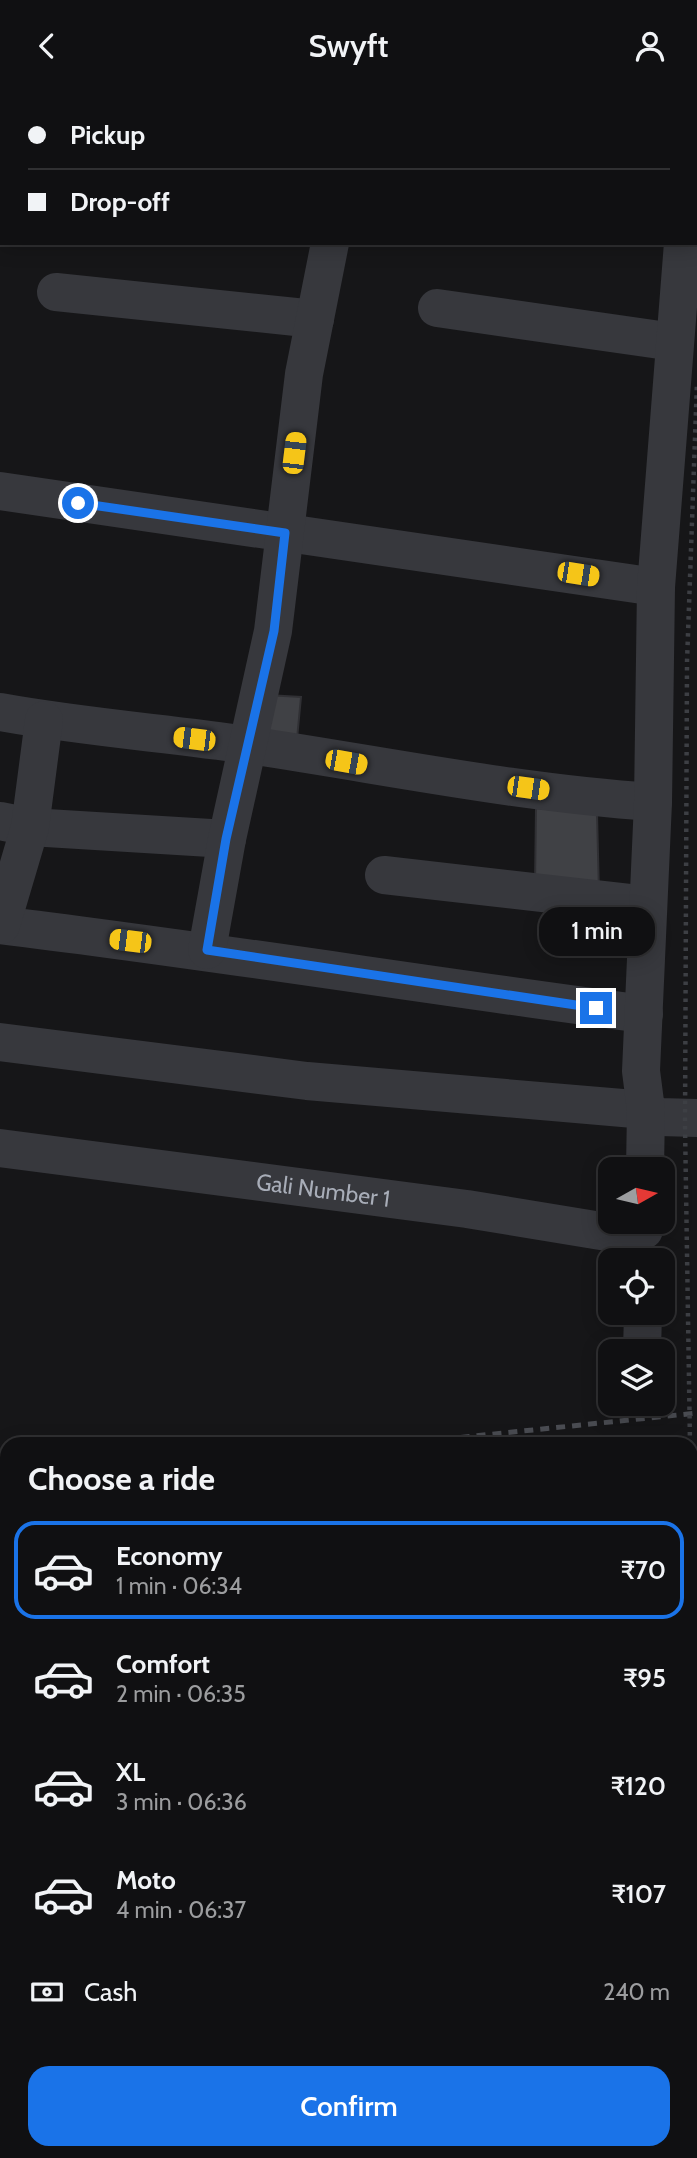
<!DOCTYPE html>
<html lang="en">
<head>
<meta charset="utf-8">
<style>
	:root { --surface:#101012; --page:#19191b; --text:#f1f3f6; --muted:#9c9d9f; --line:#303032; --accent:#1a73e8 }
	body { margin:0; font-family:Cabin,sans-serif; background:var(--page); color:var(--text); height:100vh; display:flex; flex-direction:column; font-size:26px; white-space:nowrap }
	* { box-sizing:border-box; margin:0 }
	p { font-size:23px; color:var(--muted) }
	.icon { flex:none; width:38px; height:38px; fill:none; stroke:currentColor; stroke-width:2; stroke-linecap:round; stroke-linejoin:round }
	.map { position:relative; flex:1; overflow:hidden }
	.side { position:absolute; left:0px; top:1346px; width:698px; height:723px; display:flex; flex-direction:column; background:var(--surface); border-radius:21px 21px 0 0; box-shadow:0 4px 18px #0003,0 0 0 2px var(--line) }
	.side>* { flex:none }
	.banner { position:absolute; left:0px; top:0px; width:698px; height:154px; box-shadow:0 4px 18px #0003,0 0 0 2px var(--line); display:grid; align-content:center; height:154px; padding:0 28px; background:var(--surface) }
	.needle { width:46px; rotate:82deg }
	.tools { position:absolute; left:598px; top:1066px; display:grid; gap:14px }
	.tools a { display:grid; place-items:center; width:77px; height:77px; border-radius:14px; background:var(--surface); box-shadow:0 4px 18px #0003,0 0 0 2px var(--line); font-size:35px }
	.end { position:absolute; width:32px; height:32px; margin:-16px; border:9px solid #1a73e8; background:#fff; box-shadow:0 0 0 4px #fff }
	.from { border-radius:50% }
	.bubble { position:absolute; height:49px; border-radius:21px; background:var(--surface); box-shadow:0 4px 18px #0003,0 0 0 2px var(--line); font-size:23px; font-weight:600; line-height:49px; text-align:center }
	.car { position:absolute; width:21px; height:42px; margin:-21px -10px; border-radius:9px; box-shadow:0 0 5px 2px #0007; background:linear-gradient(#f5c518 24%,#345 0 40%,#f5c518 0 76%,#345 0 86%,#f5c518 0) }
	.banner b { display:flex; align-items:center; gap:24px; height:66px; font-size:26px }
	.banner b+b { border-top:2px solid var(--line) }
	.banner i { width:18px; height:18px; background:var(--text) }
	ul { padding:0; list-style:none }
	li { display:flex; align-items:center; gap:21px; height:98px; margin:0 14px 10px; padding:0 14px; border:4px solid transparent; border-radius:21px }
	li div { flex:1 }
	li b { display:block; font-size:26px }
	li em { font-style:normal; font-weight:600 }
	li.selected { border-color:var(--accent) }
	li>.icon { width:63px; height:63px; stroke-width:1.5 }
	h2 { padding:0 28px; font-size:32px; line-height:84px }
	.pay { display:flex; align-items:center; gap:18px; height:77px; padding:0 28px; font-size:26px }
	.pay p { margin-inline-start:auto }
	.cta { display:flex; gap:14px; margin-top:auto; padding:14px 28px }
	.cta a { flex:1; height:80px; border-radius:21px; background:var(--accent); color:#fff; font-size:28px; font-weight:600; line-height:80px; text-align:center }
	header { display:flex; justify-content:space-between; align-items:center; height:91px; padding:0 28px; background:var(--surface); font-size:32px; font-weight:600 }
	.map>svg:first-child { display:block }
	.building { fill:#404145; stroke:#303034; stroke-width:2 }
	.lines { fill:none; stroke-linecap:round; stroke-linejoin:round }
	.path { stroke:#3d3f44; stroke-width:4.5; stroke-dasharray:3.5 5; stroke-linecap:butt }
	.minor { stroke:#37383d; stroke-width:38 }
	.rail { stroke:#4a4c52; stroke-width:5; stroke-dasharray:9 7; stroke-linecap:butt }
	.path-bridge { stroke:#3d3f44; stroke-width:4.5; stroke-dasharray:3.5 5; stroke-linecap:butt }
	.route { stroke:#1a73e8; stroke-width:9 }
	.labels { text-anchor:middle; stroke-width:6; stroke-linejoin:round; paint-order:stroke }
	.street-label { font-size:23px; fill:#a8adb8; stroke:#111113 }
</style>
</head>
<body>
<header><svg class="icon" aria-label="back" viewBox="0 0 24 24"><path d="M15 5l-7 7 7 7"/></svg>Swyft<svg class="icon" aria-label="person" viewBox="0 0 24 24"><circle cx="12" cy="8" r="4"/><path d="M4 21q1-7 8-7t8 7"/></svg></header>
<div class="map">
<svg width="697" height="2067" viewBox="0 0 697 2067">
	<rect width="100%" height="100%" fill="#161618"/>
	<g class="building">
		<path d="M267,604l34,2 -4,42 -33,-3z"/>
		<path d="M536,717l61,6 2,79 -64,-7z"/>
		<path d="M230,2062h41l1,5h-41z"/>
		<path d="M303,2062h91l1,5h-120z"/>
	</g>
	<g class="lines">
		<g class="path">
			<path d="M691,1575v10"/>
			<path d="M691,1847l4,220"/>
		</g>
		<g class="minor">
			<path d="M370,2l1,-2"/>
			<path d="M563,2l10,-2"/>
			<path d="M690,2v-2"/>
			<path d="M0,73h2"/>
			<path d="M56,201l259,27"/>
			<path d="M437,217l237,34"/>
			<path d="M0,400l656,96"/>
			<path d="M0,621c82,15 165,21 248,33 135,20 269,48 405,57"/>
			<path d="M0,730l30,6 197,12"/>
			<path d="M384,784l263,30"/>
			<path d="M0,834c215,26 429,61 644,89"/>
			<path d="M1,834l29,-98 14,-107"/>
			<path d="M207,859l20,-111 46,-208 31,-257 26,-131"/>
			<path d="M0,951l307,39 339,29 13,7 38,1"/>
			<path id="s1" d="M0,1057l467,61 140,23 37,-2"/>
			<path d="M645,1078l1,-59 -5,-39 12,-269 3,-215 27,-344"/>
			<path d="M642,1260l1,-38"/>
			<path d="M691,1434l6,-1"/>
			<path d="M0,1583l7,-1"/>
			<path d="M0,1646l7,31"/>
			<path d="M0,1777l7,-2"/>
			<path d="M0,2017l7,30"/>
			<path d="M96,2062l2,5"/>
			<path d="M191,2062l1,5"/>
			<path d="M649,2062v5"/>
		</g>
		<g class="rail">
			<path d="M397,1353l300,-31"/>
			<path d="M0,1400l7,-1"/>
		</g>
		<path class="path-bridge" d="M690,1353l-5,-319 2,-463 10,-280"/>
	</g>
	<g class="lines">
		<path class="route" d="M78,412l207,30 -11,98 -48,208 -19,111 389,58"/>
	</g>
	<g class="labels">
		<g class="street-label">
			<text dy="8" stroke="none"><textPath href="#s1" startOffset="326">Gali Number 1</textPath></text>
		</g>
	</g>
</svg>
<div class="tools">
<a><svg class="needle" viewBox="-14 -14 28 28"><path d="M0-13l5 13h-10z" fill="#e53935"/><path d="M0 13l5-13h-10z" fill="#9c9d9f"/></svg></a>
<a><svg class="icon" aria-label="locate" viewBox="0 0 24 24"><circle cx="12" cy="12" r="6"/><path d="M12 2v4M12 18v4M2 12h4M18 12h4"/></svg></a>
<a><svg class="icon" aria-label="layers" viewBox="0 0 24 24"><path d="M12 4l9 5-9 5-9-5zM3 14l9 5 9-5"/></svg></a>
</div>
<i class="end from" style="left:78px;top:412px"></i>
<i class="end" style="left:596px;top:917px"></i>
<div class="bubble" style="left:539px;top:816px;width:116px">1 min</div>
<i class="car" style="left:294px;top:362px;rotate:7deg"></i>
<i class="car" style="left:578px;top:483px;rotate:99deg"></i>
<i class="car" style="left:194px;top:648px;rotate:277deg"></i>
<i class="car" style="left:346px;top:671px;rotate:100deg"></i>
<i class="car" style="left:528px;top:697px;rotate:98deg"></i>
<i class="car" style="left:130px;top:850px;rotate:277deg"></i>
<div class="banner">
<b><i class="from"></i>Pickup</b>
<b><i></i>Drop-off</b>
</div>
<section class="side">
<h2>Choose a ride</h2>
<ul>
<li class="selected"><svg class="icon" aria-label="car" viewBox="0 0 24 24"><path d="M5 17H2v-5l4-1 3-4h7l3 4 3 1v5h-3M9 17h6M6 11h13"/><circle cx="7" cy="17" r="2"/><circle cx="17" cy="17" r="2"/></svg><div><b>Economy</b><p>1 min · 06:34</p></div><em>₹70</em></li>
<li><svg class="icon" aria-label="car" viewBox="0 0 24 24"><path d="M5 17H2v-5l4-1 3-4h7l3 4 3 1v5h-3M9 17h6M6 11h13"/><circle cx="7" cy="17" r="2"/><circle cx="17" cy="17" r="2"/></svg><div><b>Comfort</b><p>2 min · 06:35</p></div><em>₹95</em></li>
<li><svg class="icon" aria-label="car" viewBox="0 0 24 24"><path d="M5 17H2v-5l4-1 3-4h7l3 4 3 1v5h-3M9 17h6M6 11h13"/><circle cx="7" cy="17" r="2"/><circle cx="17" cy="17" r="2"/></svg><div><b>XL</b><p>3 min · 06:36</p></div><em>₹120</em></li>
<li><svg class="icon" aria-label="car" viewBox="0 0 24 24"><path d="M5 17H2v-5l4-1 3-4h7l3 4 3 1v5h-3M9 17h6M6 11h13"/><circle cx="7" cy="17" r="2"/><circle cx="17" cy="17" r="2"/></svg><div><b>Moto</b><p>4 min · 06:37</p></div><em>₹107</em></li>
</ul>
<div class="pay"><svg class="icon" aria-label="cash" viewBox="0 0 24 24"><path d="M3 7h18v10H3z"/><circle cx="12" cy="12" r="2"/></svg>Cash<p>240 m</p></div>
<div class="cta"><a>Confirm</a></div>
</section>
</div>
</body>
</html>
